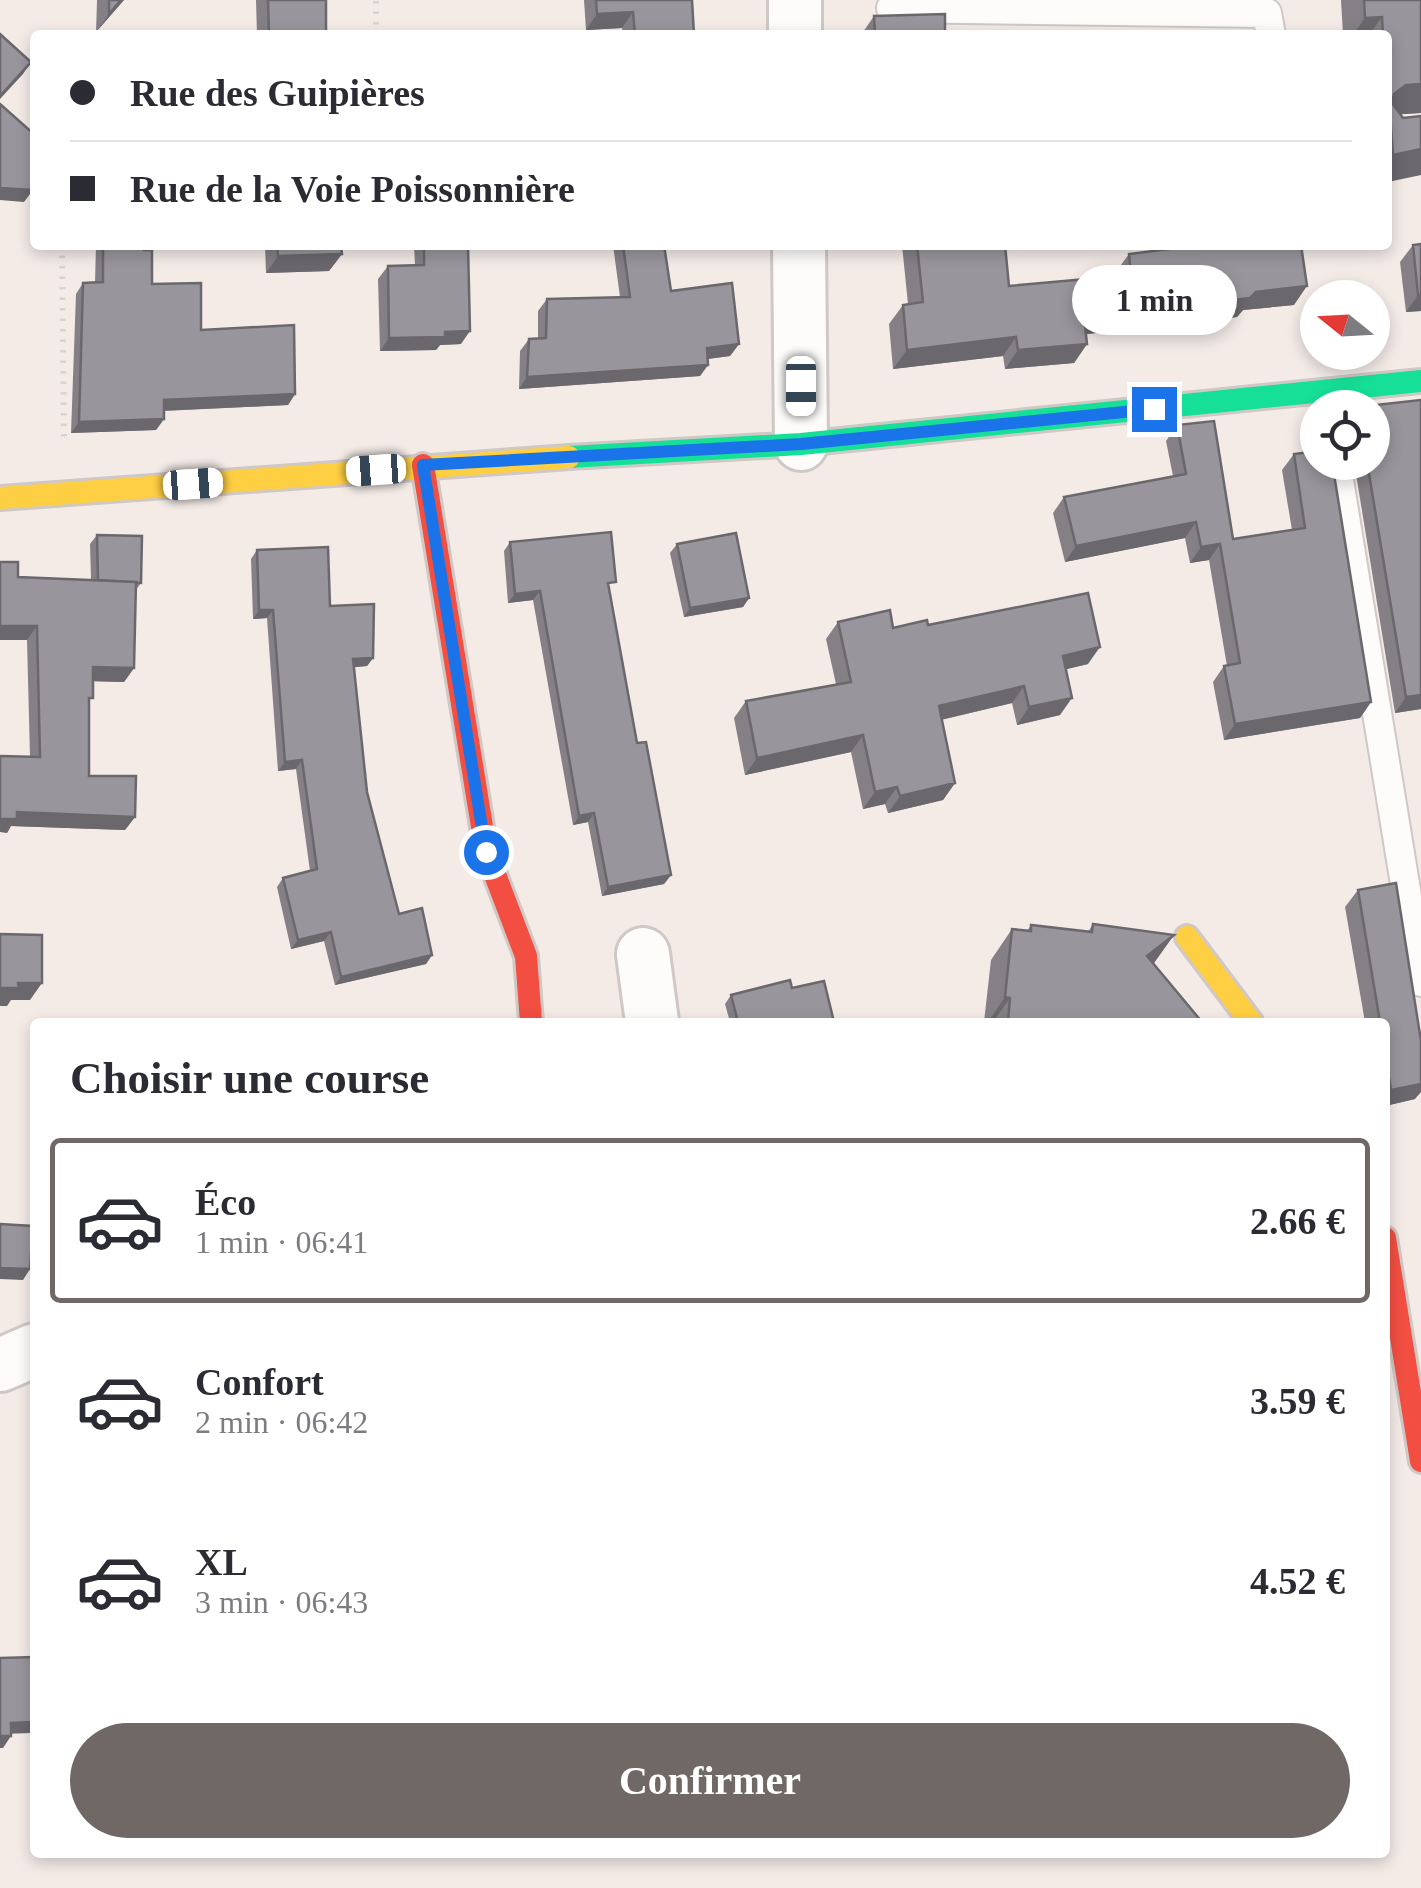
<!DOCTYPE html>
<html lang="fr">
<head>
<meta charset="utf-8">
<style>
	:root { --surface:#fff; --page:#f2f2f3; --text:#2b2b33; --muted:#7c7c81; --line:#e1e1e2; --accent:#6f6865 }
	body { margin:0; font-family:"Times New Roman",serif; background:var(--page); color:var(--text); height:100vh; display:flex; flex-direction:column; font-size:38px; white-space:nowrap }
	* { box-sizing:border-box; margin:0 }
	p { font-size:32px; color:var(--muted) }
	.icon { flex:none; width:55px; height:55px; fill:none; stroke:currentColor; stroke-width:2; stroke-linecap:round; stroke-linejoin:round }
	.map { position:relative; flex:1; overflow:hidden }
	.sheet { position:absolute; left:30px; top:1018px; width:1360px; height:840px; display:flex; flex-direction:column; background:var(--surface); border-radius:10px; box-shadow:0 5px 15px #0003 }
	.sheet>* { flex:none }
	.guide { position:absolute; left:30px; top:30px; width:1362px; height:220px; border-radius:10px; box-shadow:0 5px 15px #0003; display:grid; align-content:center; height:220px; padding:0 40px; background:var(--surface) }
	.needle { width:65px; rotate:288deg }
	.buttons { position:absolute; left:1300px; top:280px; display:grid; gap:20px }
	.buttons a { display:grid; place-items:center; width:90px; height:90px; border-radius:50%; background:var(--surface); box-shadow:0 5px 15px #0003; font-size:50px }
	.end { position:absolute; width:45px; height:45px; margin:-22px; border:12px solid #1a73e8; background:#fff; box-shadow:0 0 0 5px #fff }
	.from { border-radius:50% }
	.bubble { position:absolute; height:70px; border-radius:35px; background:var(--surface); box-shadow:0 5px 15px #0003; font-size:32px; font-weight:600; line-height:70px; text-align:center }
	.car { position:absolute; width:30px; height:60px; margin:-30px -15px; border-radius:12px; box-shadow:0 0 8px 2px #0007; background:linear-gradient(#fff 24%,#345 0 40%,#fff 0 76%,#345 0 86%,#fff 0) }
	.guide b { display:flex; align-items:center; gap:35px; height:95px; font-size:38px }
	.guide b+b { border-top:2px solid var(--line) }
	.guide i { width:25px; height:25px; background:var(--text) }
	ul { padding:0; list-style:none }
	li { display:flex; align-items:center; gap:30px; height:165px; margin:0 20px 15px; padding:0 20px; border:5px solid transparent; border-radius:10px }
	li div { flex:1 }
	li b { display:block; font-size:38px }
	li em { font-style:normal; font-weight:600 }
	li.selected { border-color:var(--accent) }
	li>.icon { width:90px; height:90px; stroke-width:1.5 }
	h2 { padding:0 40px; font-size:45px; line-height:120px }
	.action { display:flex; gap:20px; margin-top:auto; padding:20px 40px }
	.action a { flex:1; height:115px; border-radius:60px; background:var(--accent); color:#fff; font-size:40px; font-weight:600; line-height:115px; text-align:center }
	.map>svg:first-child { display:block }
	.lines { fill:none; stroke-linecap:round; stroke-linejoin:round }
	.lane-casing { stroke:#cfc8c5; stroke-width:32 }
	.street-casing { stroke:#cfc8c5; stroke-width:58 }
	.fast-casing { stroke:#cfc8c5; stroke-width:28 }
	.slow-casing { stroke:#cfc8c5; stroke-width:28 }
	.jam-casing { stroke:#cfc8c5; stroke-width:28 }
	.path { stroke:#d6d4d3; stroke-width:6; stroke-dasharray:2.5 8; stroke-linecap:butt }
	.lane { stroke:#fdfcfb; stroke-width:28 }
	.street { stroke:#fdfcfb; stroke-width:52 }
	.fast { stroke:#16e098; stroke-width:22 }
	.slow { stroke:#ffcf43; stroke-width:22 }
	.jam { stroke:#f24e42; stroke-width:22 }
	.wall { fill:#848086 }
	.shaded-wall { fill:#6b686d }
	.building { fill:#99959c; stroke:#6b686d; stroke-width:2.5 }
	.route { stroke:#1a73e8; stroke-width:12 }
</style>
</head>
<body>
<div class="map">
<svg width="1421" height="1888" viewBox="0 0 1421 1888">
	<rect width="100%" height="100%" fill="#f4ebe7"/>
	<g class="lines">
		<g class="lane-casing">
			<g id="lane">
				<path d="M891,8l376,5 4,22"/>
				<path d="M1336,462l85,520"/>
			</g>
		</g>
		<g class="street-casing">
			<g id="street">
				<path d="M795,0v35"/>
				<path d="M799,245l2,199"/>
				<path d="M643,954l9,68"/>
				<path d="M0,1365l35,-15"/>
			</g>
		</g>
		<g class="fast-casing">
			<path id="fast" d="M569,457l232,-13 620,-63"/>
		</g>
		<g class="slow-casing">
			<g id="slow">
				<path d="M0,498l569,-41"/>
				<path d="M1187,937l64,85"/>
			</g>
		</g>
		<g class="jam-casing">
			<g id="jam">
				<path d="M423,465l63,386 40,105 5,66"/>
				<path d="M1385,1238l36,223"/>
			</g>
		</g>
		<g class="path">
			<path d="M376,35v-35"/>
			<path d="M62,245l2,198"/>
		</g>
		<use href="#lane" class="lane"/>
		<use href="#street" class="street"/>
		<use href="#fast" class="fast"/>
		<use href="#slow" class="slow"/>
		<use href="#jam" class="jam"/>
	</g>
	<g class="wall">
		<path d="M97,0h27l-28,32z"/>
		<path d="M256,0h70v35h-69z"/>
		<path d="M584,0h108l2,35h-71l-1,-7 -36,2z"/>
		<path d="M1341,0h80v113l-21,1 -12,68v-147h-45z"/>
		<path d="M874,16l71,19h-84z"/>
		<path d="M1421,244v67l-15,1 -6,-50 13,-17z"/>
		<path d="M96,245h48l8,39 49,46 94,64 -7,11 -124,6v8l-8,11 -85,3 5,-139 7,-11h12z"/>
		<path d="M265,245h76l1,9 -13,17 -63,2z"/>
		<path d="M414,245h54l-7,99 -21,1 -4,5 -56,1 -2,-72 10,-13 27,-1z"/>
		<path d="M613,245h51l7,46 68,53 -9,12 -22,3v6l-8,11 -181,13 1,-38 9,-12h9v-28l9,-12 73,-2z"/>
		<path d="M902,245h103l4,41 107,-10 -1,-3 14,-19 65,-7 1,-2h106l-7,60 -51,5 -6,7 -151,17 1,10 -13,19 -69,6 -2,-13 -110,13 -4,-45 14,-19 5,-1z"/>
		<path d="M1375,405l46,304 -26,4 -41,-251h18v-54z"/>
		<path d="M1177,425l56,114 59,-9 -10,-60 12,-16 77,248 -11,16 -136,22 -11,-58 11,-16h3l-18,-106 -19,3 -5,-25 -120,24 -12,-49 11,-16 109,-21 -7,-35z"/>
		<path d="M97,535l44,48 -6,8 -1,77 -10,14 -31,-1 -4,23v72l46,41 -10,13 -114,-4 -4,7 23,-76 -3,-117h-27v-78l18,15 73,3 -1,-36z"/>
		<path d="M510,542l99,49 28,152 34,132 -7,9 -62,12 -14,-74 -15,3 -40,-225 -25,3 -4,-52z"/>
		<path d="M677,544l72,54 -6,9 -59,10 -14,-64z"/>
		<path d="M257,550l73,56 43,52 -6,8 -13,1 13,125 32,122 33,41 -6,9 -91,21 -11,-44 -33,8 -14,-62 6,-9 27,-7 -14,-102 -18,2 -11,-153 -14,1 -2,-60z"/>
		<path d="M838,622l55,6 35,-3 160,39 -22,5 -6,46 -43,10 -5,-22 -71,17 14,63 -12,17 -55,13 -3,-9 -22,5 -12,-57 -106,23 -11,-57 12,-17 90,-17 -10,-45z"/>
		<path d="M1358,890l57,209 -30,7v-84h-20l-20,-115z"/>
		<path d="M1093,924l61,40 48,58h-218l7,-62 21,-31 15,2 4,-6 57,7z"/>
		<path d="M792,988l42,34h-104l-5,-18 6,-9z"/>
	</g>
	<g class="shaded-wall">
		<path d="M121,0h3l-28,32 13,-18z"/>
		<path d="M633,12l-11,16 -36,2 11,-16z"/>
		<path d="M1382,17l-13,18h-16l12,-17z"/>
		<path d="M31,62l-8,12 -23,25v-3z"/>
		<path d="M1421,84v29l-31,2 4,-21 12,-9z"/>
		<path d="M1421,149v26l-33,7v-20l5,-7z"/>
		<path d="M0,188l33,2 -9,12 -24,-2z"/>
		<path d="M342,254l-13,17 -63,2 12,-17z"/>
		<path d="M1307,286l-13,19 -51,5 -6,7 -166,19 13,-19 172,-25z"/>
		<path d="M1418,295h3v16l-15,1z"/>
		<path d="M470,331l-9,13 -21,1 -4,5 -56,1 9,-13z"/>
		<path d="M1016,337l-13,19 -110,13 14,-19z"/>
		<path d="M739,344l-9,12 -31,4 8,-12z"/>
		<path d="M1087,344l-13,19 -69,6 13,-19z"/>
		<path d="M708,365l-8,11 -181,13 8,-12z"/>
		<path d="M295,394l-7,11 -132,6 8,-11z"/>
		<path d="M164,419l-8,11 -85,3 8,-11z"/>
		<path d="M1196,522l-11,16 -120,24 11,-16z"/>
		<path d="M1220,544l-11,16 -19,3 11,-16z"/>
		<path d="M540,591l-7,9 -25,3 7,-9z"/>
		<path d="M749,598l-6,9 -59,10 6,-9z"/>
		<path d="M259,610h14l-6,8 -14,1z"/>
		<path d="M0,626h37l-10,14h-27z"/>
		<path d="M1100,647l-12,17 -37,9 12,-17z"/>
		<path d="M373,658l-6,8 -20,2 6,-9z"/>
		<path d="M93,667l41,1 -10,14 -41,-1z"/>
		<path d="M1024,686l-12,17 -85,20 12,-17z"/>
		<path d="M1421,695v14l-26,4 11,-16z"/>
		<path d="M1072,698l-12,17 -43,10 12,-18z"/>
		<path d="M1371,702l-11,16 -136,22 11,-16z"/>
		<path d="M863,735l-12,17 -106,23 12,-17z"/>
		<path d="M302,760l-6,9 -18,2 7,-9z"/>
		<path d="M955,783l-12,17 -55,13 12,-17z"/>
		<path d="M897,787l-12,17 -22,5 12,-17z"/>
		<path d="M17,812l118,5 -10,13 -114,-4 -4,7 -7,-1v-13z"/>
		<path d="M594,813l-6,9 -15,3 6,-9z"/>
		<path d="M671,875l-7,9 -62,12 6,-9z"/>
		<path d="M331,932l-7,9 -33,8 7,-9z"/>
		<path d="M1174,935l-22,31 -5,-10z"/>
		<path d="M432,955l-6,9 -91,21 6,-8z"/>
		<path d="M18,983h24l-12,17h-19l-4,6h-7v-18z"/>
		<path d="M1005,997l5,1 -17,24h-5z"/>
		<path d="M1421,1084v8l-6,7 -30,7v-7l6,-9z"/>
		<path d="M0,1268l30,1 -7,11 -23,-1z"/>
		<path d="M35,1722v4l-5,7 -27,1 8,-11z"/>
		<path d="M0,1736h11l-8,12h-3z"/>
	</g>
	<g class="building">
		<path d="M109,0h12l-12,14z"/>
		<path d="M268,0h58v35h-57z"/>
		<path d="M596,0h96l2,35h-59l-2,-23 -36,2z"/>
		<path d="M1364,0h57v84l-15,1 -12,9 -2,9 11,15 18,-2v33l-28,6 -5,-67v-53h-5l-1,-18 -17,1z"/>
		<path d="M945,14v21h-70l-1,-19z"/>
		<path d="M0,34l31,28 -31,34z"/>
		<path d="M0,104l35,31 -2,55 -33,-2z"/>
		<path d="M1421,244v51h-3l-5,-50z"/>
		<path d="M103,245h41v5h8v34l49,-1v47l93,-5 1,69 -131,6v19l-85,3 4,-139 20,-1z"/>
		<path d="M277,245h64l1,9 -64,2z"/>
		<path d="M424,245h44l2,86 -25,1v5l-56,1 -1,-72 36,-1z"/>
		<path d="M623,245h41l7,46 61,-8 7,61 -32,4 1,17 -181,12 2,-38 17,-1 1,-39 83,-2z"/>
		<path d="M917,245h88l4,41 122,-11 -2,-21 71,-9h101l6,41 -51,6 -6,6 -166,19 3,27 -69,6 -2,-13 -109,13 -4,-45 20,-3z"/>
		<path d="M1421,400v295l-15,2 -39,-235h5v-19l8,-1 -5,-37z"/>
		<path d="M1214,421l19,118 72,-11 -11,-74 24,-3v11h14l39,240 -136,22 -11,-58 16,-3 -20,-119 -19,3 -5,-25 -120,24 -12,-49 122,-23 -9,-49z"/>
		<path d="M611,532l5,50 -8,1 29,160 9,-1 25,133 -63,12 -14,-74 -15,3 -39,-225 -25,3 -5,-52z"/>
		<path d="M736,533l13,65 -59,10 -13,-64z"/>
		<path d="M97,535l45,1 -1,47 -43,-3z"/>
		<path d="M328,547l2,59 44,-2 -1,54 -20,1 14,133 32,122 23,-6 10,47 -91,22 -10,-45 -33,8 -15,-62 34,-9 -15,-109 -17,2 -12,-152h-14l-2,-60z"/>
		<path d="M0,562h18v15l118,5 -2,86 -41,-1v31h-4v78h47l-1,41 -118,-5v7h-17v-63l40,1 -3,-131h-37z"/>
		<path d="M1088,593l12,54 -37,9 9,42 -43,9 -5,-21 -85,20 16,77 -55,13 -3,-9 -22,5 -12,-57 -106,23 -11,-57 105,-19 -13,-60 52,-12 3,18 34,-8 1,5z"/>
		<path d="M1396,883l25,158v43l-30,6 -6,-38v-30h-5l-22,-132z"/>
		<path d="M1093,924l81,11 -27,21 55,66h-194l2,-24 -5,-1 7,-68 19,2v-6l61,7z"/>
		<path d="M0,934l42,1v48h-24l1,5h-19z"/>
		<path d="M790,980l2,8 32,-7 10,41h-96l-7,-27z"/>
		<path d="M0,1224l33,2 -3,43 -30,-1z"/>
		<path d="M34,1657l1,65 -24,1v13h-11v-78z"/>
	</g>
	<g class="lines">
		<path class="route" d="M486,852l-63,-387 378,-21 353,-35"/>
	</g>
</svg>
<div class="buttons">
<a><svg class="needle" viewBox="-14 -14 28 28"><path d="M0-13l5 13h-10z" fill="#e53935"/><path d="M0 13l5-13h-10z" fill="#7c7c81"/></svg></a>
<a><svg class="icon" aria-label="locate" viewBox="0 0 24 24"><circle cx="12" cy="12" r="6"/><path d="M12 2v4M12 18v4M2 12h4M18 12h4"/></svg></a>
</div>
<i class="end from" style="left:486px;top:852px"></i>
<i class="end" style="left:1154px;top:409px"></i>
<div class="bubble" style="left:1072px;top:265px;width:165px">1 min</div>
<i class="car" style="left:801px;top:386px;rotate:180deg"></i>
<i class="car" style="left:376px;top:470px;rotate:266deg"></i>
<i class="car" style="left:193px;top:484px;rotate:86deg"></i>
<div class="guide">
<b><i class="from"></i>Rue des Guipières</b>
<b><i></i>Rue de la Voie Poissonnière</b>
</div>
<section class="sheet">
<h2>Choisir une course</h2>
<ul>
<li class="selected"><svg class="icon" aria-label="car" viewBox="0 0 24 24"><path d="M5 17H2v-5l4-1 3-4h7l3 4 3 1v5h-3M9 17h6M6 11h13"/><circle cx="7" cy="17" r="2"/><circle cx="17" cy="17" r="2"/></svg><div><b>Éco</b><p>1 min · 06:41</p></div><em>2.66 €</em></li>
<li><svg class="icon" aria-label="car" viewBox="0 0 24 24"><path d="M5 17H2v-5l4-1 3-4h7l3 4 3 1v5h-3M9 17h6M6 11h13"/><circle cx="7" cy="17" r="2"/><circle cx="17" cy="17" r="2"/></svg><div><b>Confort</b><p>2 min · 06:42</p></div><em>3.59 €</em></li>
<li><svg class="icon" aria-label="car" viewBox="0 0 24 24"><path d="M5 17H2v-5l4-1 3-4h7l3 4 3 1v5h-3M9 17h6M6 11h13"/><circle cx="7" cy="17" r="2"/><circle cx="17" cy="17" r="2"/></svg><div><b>XL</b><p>3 min · 06:43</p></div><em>4.52 €</em></li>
</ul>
<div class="action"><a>Confirmer</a></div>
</section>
</div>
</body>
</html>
